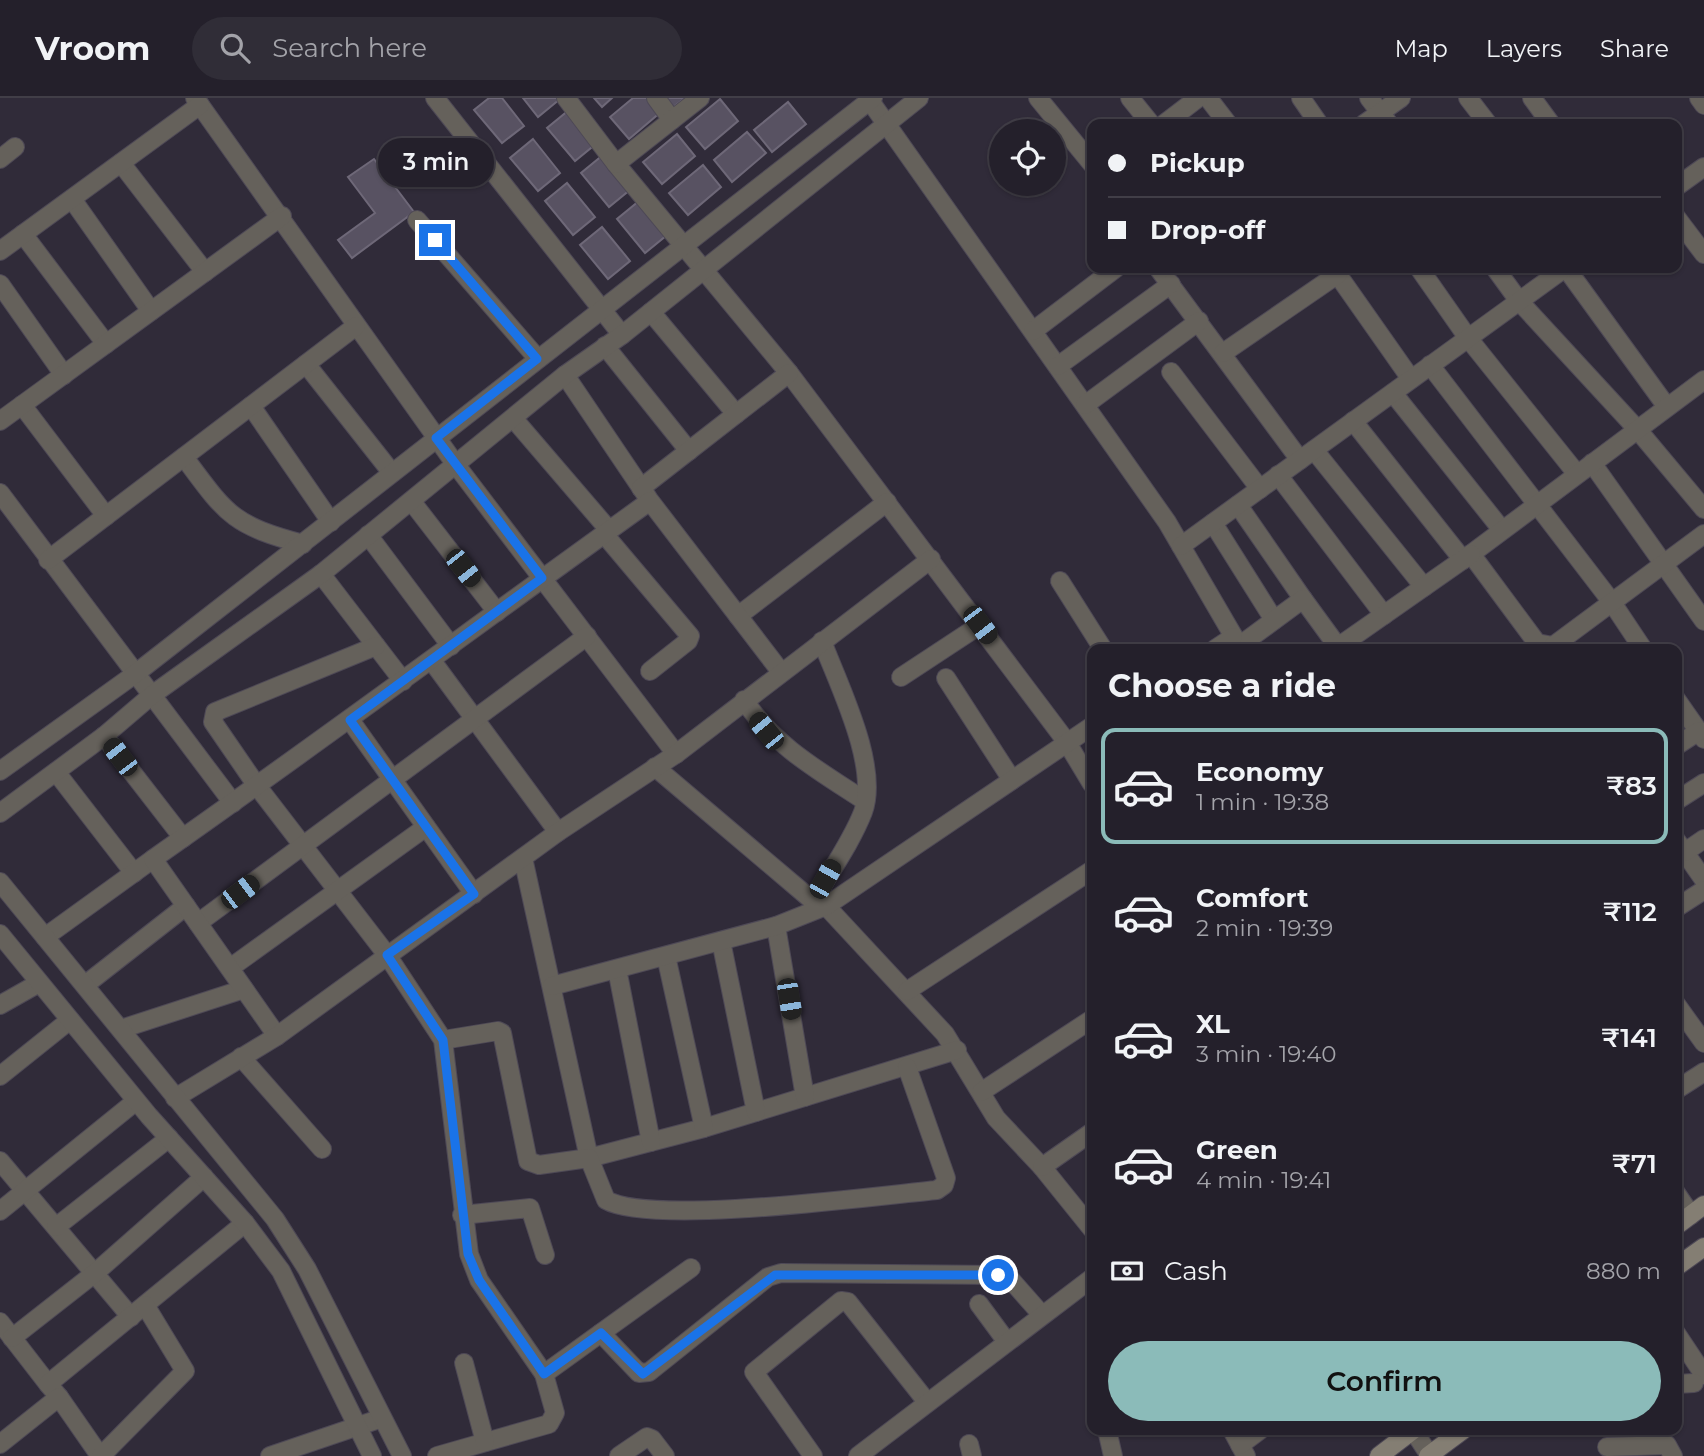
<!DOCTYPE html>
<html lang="en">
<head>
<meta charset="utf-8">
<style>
	:root { --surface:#24202b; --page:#302d37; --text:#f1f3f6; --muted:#a3a3a9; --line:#413e47; --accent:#8bbbb9 }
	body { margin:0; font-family:Montserrat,sans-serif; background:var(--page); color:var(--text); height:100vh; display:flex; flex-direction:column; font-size:26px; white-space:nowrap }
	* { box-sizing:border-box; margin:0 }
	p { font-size:23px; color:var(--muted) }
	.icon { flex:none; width:38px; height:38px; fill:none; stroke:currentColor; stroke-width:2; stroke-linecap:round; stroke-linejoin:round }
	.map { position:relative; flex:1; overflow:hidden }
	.sheet { position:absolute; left:1087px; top:546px; width:595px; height:791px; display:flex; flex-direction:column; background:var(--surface); border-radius:14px; box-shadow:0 2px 5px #0004,0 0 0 2px var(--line) }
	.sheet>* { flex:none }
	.banner { position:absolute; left:1087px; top:21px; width:595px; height:154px; border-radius:14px; box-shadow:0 2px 5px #0004,0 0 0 2px var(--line); display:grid; align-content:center; height:154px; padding:0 21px; background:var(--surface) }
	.buttons { position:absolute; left:989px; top:21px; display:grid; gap:14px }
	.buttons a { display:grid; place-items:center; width:77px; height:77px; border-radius:50%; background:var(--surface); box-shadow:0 2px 5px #0004,0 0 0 2px var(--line); font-size:35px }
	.end { position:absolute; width:32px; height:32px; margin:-16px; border:9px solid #1a73e8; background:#fff; box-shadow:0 0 0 4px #fff }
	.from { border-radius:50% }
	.bubble { position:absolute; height:49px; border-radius:24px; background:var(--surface); box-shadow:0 2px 5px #0004,0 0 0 2px var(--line); font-size:23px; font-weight:600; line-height:49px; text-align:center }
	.car { position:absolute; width:21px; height:42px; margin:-21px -10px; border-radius:9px; box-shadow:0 0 5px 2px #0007; background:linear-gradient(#222 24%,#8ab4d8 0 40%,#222 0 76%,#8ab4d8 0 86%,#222 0) }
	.banner b { display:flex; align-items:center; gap:24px; height:66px; font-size:26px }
	.banner b+b { border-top:2px solid var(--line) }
	.banner i { width:18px; height:18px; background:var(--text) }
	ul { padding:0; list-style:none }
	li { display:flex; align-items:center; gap:21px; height:116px; margin:0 14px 10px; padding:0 7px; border:4px solid transparent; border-radius:14px }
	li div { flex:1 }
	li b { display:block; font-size:26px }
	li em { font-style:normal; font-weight:600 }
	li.active { border-color:var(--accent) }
	li>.icon { width:63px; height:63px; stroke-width:1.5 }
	h2 { padding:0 21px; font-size:32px; line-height:84px }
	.pay { display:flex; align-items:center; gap:18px; height:77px; padding:0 21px; font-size:26px }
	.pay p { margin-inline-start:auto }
	.cta { display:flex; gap:14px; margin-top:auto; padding:14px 21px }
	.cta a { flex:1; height:80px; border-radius:42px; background:var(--accent); color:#111; font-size:28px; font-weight:600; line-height:80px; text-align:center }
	header { display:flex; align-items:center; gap:42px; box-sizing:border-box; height:98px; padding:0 35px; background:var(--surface); border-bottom:2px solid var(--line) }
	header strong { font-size:33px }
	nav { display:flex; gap:38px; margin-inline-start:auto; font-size:24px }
	.search { width:490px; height:63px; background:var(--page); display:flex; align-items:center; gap:18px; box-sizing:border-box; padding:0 24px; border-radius:38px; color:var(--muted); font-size:26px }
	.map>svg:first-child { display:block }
	.building { fill:#585262; stroke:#6e6878; stroke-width:2 }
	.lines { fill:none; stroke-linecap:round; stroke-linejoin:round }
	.minor-casing { stroke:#4e4956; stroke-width:20 }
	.tertiary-casing { stroke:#4e4956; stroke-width:20 }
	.secondary-casing { stroke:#4e4956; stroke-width:20 }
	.minor { stroke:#65615b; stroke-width:18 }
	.tertiary { stroke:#65615b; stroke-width:18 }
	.secondary { stroke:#847e73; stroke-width:18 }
	.route { stroke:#1a73e8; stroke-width:9 }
</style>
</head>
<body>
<header>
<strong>Vroom</strong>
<div class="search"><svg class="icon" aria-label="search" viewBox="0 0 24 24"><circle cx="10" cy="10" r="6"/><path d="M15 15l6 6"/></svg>Search here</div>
<nav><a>Map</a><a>Layers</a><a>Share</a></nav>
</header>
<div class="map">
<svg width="1704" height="1358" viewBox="0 0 1704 1358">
	<rect width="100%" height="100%" fill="#302b39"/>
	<g class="building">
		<path d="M489,0h13l22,28 -22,17 -28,-33z"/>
		<path d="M523,0h37v1l-22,18z"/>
		<path d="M594,0h18l-10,9z"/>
		<path d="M633,0h19l10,13 -33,28 -19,-22z"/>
		<path d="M664,0h21l-13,10z"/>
		<path d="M720,1l18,22 -33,28 -19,-22z"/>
		<path d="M788,4l18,22 -34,28 -18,-22z"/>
		<path d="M569,12l28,33 -22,18 -28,-33z"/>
		<path d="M747,34l19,21 -34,29 -18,-22z"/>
		<path d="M677,36l18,22 -33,28 -19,-22z"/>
		<path d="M533,41l27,34 -22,18 -28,-33z"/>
		<path d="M603,57l28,34 -22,18 -28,-34z"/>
		<path d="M374,61l40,53 -62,46 -14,-18 37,-27 -27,-36z"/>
		<path d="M703,67l18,22 -33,28 -19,-22z"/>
		<path d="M567,85l28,34 -22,18 -28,-34z"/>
		<path d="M639,103l28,34 -22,18 -28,-34z"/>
		<path d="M602,129l28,34 -22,18 -28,-34z"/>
	</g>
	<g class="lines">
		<g class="minor-casing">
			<g id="minor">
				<path d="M195,0l261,367 220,289"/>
				<path d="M435,0l187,237"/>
				<path d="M566,0l50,66 173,209 277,368 26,43"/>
				<path d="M656,0l16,22"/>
				<path d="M868,0l299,424 74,127"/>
				<path d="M1038,0l54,66"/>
				<path d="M1130,0l21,26"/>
				<path d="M1208,0l20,26"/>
				<path d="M1301,0l18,26"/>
				<path d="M1369,0l20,26"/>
				<path d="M1468,0l20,26"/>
				<path d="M1532,0l19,26"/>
				<path d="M1699,0l5,7"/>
				<path d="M1164,26l34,-26"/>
				<path d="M1364,26l37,-26"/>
				<path d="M0,61l15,-12"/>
				<path d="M121,65l84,109"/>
				<path d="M616,66l84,-66"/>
				<path d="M1676,89l28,-20"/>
				<path d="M72,101l79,112"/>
				<path d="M1676,119l28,37"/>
				<path d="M417,122l121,139"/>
				<path d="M23,136l83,110"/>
				<path d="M0,153l200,-146"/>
				<path d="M1158,170l142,192"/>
				<path d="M1333,170l78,111"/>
				<path d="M1419,170l49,70 109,136"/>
				<path d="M1495,170l24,33 118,128 67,80"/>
				<path d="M1566,170l101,139"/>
				<path d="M0,186l64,91"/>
				<path d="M651,214l85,102"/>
				<path d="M1033,233l83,-63"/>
				<path d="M605,248l84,105"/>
				<path d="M1223,255l115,-79"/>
				<path d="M306,266l86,109"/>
				<path d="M1430,267l181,236 32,48"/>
				<path d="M1058,268l113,-82"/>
				<path d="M1171,274l89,117"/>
				<path d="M565,277l83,123"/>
				<path d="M1393,295l109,137"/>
				<path d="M22,307l84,111"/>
				<path d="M1085,307l114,-84"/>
				<path d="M251,308l80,116"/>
				<path d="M513,320l96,112"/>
				<path d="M0,323l282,-205"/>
				<path d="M1353,323l110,139"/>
				<path d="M1314,352l110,137"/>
				<path d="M184,359c43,58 48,68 119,87"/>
				<path d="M1592,365l112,158"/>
				<path d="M1278,377l106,140"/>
				<path d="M641,390l148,-115"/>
				<path d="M0,395l233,310"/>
				<path d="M412,404l85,110"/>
				<path d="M1238,407l65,94"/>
				<path d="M1213,425l61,97"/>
				<path d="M604,436l86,102 -2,5 -38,30"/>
				<path d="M368,437l83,111"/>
				<path d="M1181,448l384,-278"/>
				<path d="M48,462l308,-234"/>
				<path d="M321,476l82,107"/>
				<path d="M1060,483l43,68"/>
				<path d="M738,518l149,-114"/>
				<path d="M376,548l-161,66 -2,10 44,64 130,169 56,85 26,214 10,26 65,94 11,39 -6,11 -112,32"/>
				<path d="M1239,548l64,-47 35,48 -3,2"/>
				<path d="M1553,548l-16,-3 -66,-89 233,-174"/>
				<path d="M1338,549l133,-93"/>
				<path d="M1215,551l18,-12"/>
				<path d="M1556,551l-3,-3 151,-112"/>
				<path d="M432,563l126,171"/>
				<path d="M901,579l79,-52"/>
				<path d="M946,580l66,102"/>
				<path d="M1676,601l28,40"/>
				<path d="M744,602c30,46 77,72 121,101"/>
				<path d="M350,622l124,174"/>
				<path d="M104,638l79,102"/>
				<path d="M1676,648l23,-15"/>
				<path d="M655,669l158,134 13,5 119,128 51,84 46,49 50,62"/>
				<path d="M56,674l78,101"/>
				<path d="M1676,703l28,-18"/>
				<path d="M1676,742l28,40"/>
				<path d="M1685,754l19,-13"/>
				<path d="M523,760l66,300 115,-30 253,-78"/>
				<path d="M813,803c16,-28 38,-58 50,-89 17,-46 -25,-128 -41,-171"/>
				<path d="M1676,810l28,-18"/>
				<path d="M198,825l389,-287"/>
				<path d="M776,828l29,171"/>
				<path d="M45,839l108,-78"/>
				<path d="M721,843l35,171"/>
				<path d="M666,858l38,172"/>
				<path d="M230,870l196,-141"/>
				<path d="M617,871l34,173"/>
				<path d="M85,887l101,-79"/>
				<path d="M552,888l224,-60 50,-20 266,-180"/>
				<path d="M907,893l185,-121"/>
				<path d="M1676,906l28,39"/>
				<path d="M0,907l39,-22"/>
				<path d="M121,931l123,-40"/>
				<path d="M277,938l-124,-177c167,-117 331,-239 497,-358l131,171"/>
				<path d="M443,942l55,-9 4,2 26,128 11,4 50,-7 17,42c45,26 269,-4 331,-10l7,-5 2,-7 -39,-111"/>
				<path d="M241,959l81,92"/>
				<path d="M0,978l70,-56"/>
				<path d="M1676,992l28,-18"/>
				<path d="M981,994l111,-73"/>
				<path d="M175,1000l102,-62 281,-204 118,-78 255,-195"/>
				<path d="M0,1063l131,156"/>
				<path d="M1042,1069l50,-35"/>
				<path d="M1676,1095l15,22"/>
				<path d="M0,1113l136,-110"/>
				<path d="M462,1117l68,-7 15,47"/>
				<path d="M56,1129l113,-89"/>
				<path d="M979,1206l28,38"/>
				<path d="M0,1224l48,62"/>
				<path d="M601,1235l38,40 10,-1 119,-95 13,-4 217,2 14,6 30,34"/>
				<path d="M1676,1235l28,42"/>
				<path d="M12,1240l83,-65 109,-96"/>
				<path d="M464,1265l21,79"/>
				<path d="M544,1276l147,-106"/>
				<path d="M1676,1286l18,-1"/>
				<path d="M59,1299l-11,-13 197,-161"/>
				<path d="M1107,1332l6,26"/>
				<path d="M1232,1332l14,26"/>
				<path d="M1413,1332l17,26"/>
				<path d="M0,1346l59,-47 41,59"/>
				<path d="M969,1346l3,12"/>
				<path d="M1240,1347l20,-15"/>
				<path d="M1607,1349l60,-2 6,11"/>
				<path d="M101,1358l84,-85 -40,-66"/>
				<path d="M270,1358l112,-38"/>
				<path d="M619,1358l28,-19 5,2 13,17"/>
				<path d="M813,1358l-59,-84 87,-71 7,1 79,100"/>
				<path d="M858,1358l234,-178"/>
			</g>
		</g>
		<g class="tertiary-casing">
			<g id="tertiary">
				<path d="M0,673l135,-97 738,-576"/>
				<path d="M0,715l104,-77 48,-41 169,-121 244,-199 57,-40 297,-237"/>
				<path d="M0,784l275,337 32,50 95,187"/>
				<path d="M0,836l149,182 96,107 36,48 91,185"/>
			</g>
		</g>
		<g class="secondary-casing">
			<g id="secondary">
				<path d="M1676,1128l28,-21"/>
				<path d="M1676,1169l28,-20"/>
				<path d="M1379,1358l34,-26"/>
				<path d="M1428,1358l35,-26"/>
			</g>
		</g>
		<use href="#minor" class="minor"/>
		<use href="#tertiary" class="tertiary"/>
		<use href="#secondary" class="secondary"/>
	</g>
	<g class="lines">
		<path class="route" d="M435,142l102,119 -101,79 106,140 -192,142 124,174 -87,61 56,85 25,214 11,26 65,94 57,-41 42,41 132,-99h223"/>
	</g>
</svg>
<div class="buttons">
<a><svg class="icon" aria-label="locate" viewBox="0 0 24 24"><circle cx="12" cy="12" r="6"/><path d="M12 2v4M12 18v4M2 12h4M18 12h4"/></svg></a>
</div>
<i class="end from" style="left:998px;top:1177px"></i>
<i class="end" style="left:435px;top:142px"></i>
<div class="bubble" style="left:378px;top:40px;width:116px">3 min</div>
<i class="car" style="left:463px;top:470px;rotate:142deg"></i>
<i class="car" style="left:980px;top:527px;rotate:143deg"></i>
<i class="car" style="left:766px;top:633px;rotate:321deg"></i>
<i class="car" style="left:120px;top:659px;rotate:323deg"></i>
<i class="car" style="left:825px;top:781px;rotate:29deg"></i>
<i class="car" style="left:240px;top:794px;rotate:53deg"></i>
<i class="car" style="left:789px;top:901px;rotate:171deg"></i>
<div class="banner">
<b><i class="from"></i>Pickup</b>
<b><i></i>Drop-off</b>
</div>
<section class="sheet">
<h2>Choose a ride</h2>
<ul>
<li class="active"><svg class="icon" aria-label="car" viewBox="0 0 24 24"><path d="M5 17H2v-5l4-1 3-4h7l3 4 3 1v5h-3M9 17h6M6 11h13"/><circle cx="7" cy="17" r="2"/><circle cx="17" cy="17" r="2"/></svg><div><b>Economy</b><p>1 min · 19:38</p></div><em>₹83</em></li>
<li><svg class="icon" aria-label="car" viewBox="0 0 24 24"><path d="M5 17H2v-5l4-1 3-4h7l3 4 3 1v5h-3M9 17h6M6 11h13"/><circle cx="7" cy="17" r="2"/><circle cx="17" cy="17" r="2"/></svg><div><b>Comfort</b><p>2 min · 19:39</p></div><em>₹112</em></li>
<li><svg class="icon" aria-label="car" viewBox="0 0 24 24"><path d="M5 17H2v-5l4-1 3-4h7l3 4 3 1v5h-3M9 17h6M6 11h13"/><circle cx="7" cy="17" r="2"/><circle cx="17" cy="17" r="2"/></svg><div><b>XL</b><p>3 min · 19:40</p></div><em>₹141</em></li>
<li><svg class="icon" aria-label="car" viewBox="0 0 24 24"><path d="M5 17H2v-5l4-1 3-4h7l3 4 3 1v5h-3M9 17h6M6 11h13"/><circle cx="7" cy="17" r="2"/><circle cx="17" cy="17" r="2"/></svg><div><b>Green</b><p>4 min · 19:41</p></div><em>₹71</em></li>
</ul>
<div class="pay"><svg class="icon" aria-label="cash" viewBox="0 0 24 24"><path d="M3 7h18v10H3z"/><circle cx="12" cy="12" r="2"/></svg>Cash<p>880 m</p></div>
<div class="cta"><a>Confirm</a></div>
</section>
</div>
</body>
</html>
